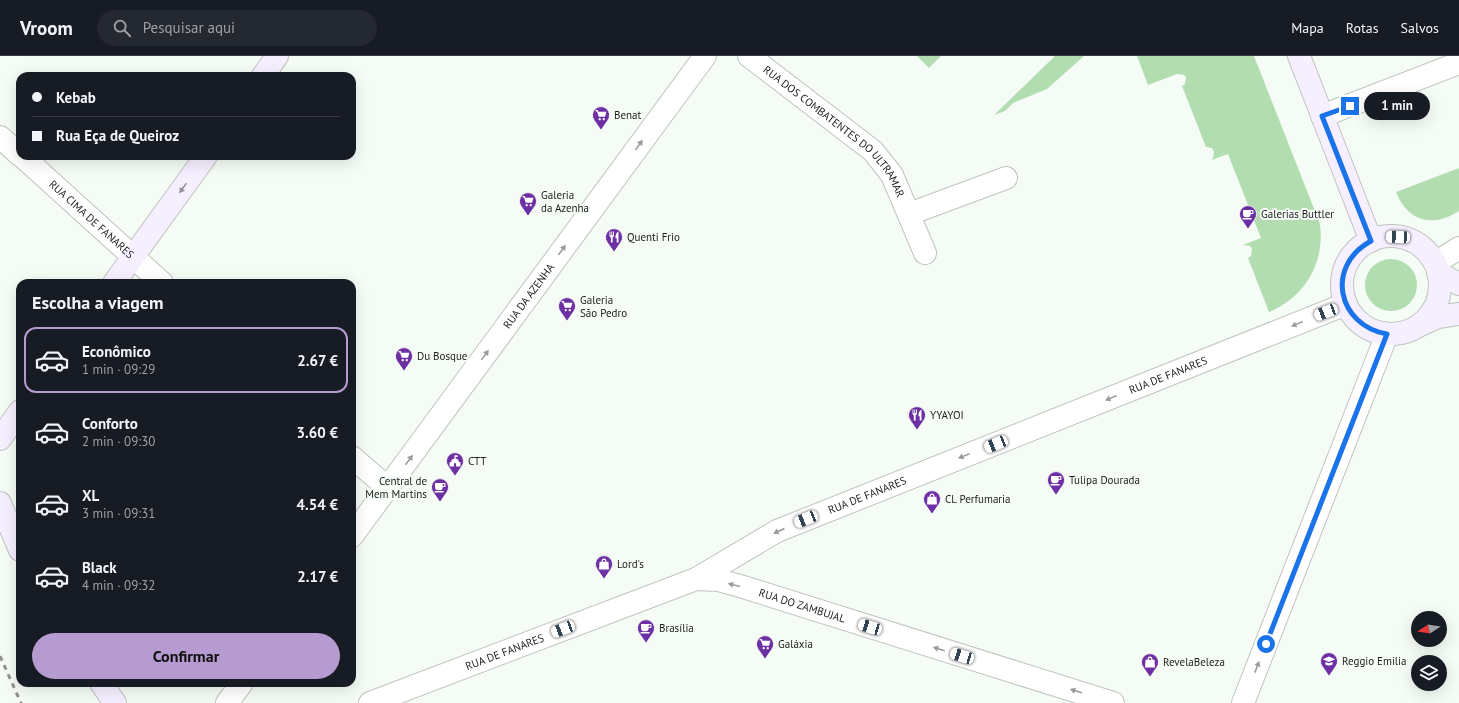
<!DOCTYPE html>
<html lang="pt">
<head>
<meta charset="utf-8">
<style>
	:root { --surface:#171b24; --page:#242831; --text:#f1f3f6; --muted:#9ea1a6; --line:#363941; --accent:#b69bd1 }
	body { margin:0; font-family:"PT Sans",sans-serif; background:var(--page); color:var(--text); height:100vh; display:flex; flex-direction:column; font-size:15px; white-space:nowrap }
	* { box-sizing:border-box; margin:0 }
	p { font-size:13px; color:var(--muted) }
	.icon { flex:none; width:22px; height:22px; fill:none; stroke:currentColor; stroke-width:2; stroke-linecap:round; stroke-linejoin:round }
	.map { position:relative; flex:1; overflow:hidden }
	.panel { position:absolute; left:16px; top:223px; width:340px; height:408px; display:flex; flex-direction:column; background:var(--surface); border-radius:12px; box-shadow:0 4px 16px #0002 }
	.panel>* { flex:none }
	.guide { position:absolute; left:16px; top:16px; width:340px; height:88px; border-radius:12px; box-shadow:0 4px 16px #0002; display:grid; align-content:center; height:88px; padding:0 16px; background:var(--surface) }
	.needle { width:26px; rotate:258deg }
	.tools { position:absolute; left:1411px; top:555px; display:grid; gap:8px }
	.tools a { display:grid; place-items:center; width:36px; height:36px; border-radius:50%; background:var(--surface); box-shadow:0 4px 16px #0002; font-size:20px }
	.end { position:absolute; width:18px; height:18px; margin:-9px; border:5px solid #1a73e8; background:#fff; box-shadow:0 0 0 2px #fff }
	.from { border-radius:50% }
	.bubble { position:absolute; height:28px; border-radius:14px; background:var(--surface); box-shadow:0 4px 16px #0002; font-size:13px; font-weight:700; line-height:28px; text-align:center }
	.car { position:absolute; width:12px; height:24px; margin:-12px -6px; border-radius:5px; box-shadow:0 0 3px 1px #0007; background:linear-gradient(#fff 24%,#345 0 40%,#fff 0 76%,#345 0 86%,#fff 0) }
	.guide b { display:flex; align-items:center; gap:14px; height:38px; font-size:15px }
	.guide b+b { border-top:1px solid var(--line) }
	.guide i { width:10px; height:10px; background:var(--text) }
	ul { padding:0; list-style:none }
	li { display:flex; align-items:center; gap:12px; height:66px; margin:0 8px 6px; padding:0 8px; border:2px solid transparent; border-radius:12px }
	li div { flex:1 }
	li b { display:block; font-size:15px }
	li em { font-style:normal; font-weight:700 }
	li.on { border-color:var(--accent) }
	li>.icon { width:36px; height:36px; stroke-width:1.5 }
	h2 { padding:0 16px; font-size:18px; line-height:48px }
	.cta { display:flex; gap:8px; margin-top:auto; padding:8px 16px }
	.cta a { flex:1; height:46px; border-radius:24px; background:var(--accent); color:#111; font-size:16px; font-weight:700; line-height:46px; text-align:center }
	header { display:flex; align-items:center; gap:24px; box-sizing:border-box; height:56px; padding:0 20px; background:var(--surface); border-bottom:1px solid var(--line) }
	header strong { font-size:19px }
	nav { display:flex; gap:22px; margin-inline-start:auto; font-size:14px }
	.search { width:280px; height:36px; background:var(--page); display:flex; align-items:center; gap:10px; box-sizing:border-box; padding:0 14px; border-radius:22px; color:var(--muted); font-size:15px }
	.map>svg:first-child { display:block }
	.green { fill:#b2ddb1 }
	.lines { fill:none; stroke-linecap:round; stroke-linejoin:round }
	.street-casing { stroke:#bec4be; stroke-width:24 }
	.secondary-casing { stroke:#bec4be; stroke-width:24 }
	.street { stroke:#fff; stroke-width:22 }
	.secondary { stroke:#f6efff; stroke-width:22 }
	.rail { stroke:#909490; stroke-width:3; stroke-dasharray:5 5; stroke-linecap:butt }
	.oneway { fill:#999a99 }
	.oneway2 { fill:#949199 }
	.route { stroke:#1a73e8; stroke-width:5 }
	.labels { text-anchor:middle; stroke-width:4; stroke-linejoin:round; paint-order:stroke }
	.poi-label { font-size:11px; fill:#1c1e1c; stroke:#f5fcf5; text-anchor:start }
	.street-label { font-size:11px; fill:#1c1e1c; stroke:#f5fcf5 }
</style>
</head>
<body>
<header>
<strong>Vroom</strong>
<div class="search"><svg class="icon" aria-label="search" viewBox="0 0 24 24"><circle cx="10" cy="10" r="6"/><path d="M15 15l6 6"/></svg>Pesquisar aqui</div>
<nav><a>Mapa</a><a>Rotas</a><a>Salvos</a></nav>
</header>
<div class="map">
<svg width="1459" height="647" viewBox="0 0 1459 647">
	<rect width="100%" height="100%" fill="#f5fcf5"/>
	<g class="green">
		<path d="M917,0h24l-12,12z"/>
		<path d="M1055,0h29l-37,33 -34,14 -8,8 -11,4z"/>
		<path d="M1137,0h117l66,168c5,39 -15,73 -51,88l-21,-54 3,-2 1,-7 -2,-3 -7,-1 18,-7 -33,-84 -17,6 2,-2 1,-6 -2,-4 -6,-1 -24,-61 3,-2 1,-7 -2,-2 -7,-1 -29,11z"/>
		<path d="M1459,112v43c-26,17 -51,11 -63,-19z"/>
		<circle cx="1391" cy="229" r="26"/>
	</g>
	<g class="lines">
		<g class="street-casing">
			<g id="street">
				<path id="s1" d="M749,0l124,95 19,24 33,78"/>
				<path d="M1322,60l137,-53"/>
				<path d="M0,81l20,18"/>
				<path id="s2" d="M22,100l140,127"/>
				<path d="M909,158l97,-36"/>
				<path d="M1435,207l24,-15"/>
				<path d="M352,401l36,31"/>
				<path id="s3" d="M352,480l353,-480"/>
				<path id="s4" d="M696,523l22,1 22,6 373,117"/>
				<path d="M227,647l15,-20"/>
				<path id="s5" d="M370,647l326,-124 81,-48 569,-227"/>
				<path d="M1243,647l144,-369"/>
			</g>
		</g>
		<g class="secondary-casing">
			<g id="secondary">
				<path d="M1299,0l72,185"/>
				<path d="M263,20l14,-20"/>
				<circle cx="1391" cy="229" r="49"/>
				<path d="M1438,217l21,11"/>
				<path d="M114,227l92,-127"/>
				<path d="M1418,270l20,-9 21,-3"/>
				<path d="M0,383l20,-28"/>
				<path d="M0,447l20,47"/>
				<path d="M101,627l14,20"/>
			</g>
		</g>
		<use href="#street" class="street"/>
		<use href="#secondary" class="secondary"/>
		<path class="rail" d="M0,600l21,47"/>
	</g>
	<defs><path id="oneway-solid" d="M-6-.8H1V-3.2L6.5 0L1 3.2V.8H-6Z"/></defs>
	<g class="oneway">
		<use href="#oneway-solid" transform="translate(639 89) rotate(-54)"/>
		<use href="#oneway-solid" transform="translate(562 194) rotate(-54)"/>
		<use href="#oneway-solid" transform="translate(1297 268) rotate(158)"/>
		<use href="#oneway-solid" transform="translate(485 299) rotate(-54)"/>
		<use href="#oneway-solid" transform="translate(1111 342) rotate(158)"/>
		<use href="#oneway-solid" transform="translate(964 400) rotate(158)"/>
		<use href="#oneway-solid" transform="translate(409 404) rotate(-54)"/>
		<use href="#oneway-solid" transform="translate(779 475) rotate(155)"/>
		<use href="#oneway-solid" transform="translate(734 529) rotate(-166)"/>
		<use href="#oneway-solid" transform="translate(939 593) rotate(-163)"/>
		<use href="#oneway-solid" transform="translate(1257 611) rotate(-69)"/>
		<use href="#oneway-solid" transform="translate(1076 635) rotate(-163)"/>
	</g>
	<use class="oneway2" href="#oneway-solid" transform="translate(183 132) rotate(125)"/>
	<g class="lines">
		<path class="route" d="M1266,588l121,-310c-50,-9 -62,-68 -16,-93l-49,-125 28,-10"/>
	</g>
	<defs>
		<g id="supermarket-pin" transform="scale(0.9)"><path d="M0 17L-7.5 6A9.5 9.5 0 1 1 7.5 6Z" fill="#6d2fa4" stroke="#f5fcf5"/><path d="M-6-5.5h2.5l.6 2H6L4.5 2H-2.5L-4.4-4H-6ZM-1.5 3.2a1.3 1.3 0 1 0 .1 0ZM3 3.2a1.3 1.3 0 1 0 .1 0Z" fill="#fff"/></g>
		<g id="cafe-pin" transform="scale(0.9)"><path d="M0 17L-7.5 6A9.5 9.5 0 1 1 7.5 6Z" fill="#6d2fa4" stroke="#f5fcf5"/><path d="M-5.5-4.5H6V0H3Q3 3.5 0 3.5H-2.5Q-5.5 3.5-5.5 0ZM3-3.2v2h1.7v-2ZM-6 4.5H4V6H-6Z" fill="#fff"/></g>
		<g id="restaurant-pin" transform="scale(0.9)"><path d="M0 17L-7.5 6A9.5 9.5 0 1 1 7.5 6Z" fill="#6d2fa4" stroke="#f5fcf5"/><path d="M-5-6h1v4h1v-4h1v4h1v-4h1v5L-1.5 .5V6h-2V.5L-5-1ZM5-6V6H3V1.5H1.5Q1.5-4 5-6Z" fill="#fff"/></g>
		<g id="civic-pin" transform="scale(0.9)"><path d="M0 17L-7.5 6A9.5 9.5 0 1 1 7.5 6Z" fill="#6d2fa4" stroke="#f5fcf5"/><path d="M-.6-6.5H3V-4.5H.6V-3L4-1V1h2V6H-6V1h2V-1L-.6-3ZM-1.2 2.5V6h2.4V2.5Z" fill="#fff"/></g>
		<g id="shop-pin" transform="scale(0.9)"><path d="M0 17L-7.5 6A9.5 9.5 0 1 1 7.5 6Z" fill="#6d2fa4" stroke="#f5fcf5"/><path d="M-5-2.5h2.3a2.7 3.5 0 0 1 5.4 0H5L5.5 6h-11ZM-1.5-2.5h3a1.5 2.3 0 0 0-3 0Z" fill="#fff"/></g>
		<g id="school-pin" transform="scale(0.9)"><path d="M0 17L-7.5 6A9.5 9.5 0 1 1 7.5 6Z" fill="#6d2fa4" stroke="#f5fcf5"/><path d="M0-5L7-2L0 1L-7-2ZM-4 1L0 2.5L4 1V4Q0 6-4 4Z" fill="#fff"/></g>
	</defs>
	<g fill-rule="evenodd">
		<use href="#supermarket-pin" x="601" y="59"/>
		<use href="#supermarket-pin" x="528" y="145"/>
		<use href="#cafe-pin" x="1248" y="158"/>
		<use href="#restaurant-pin" x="614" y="181"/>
		<use href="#supermarket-pin" x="567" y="250"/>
		<use href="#supermarket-pin" x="404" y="300"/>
		<use href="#restaurant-pin" x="917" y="359"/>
		<use href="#civic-pin" x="455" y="405"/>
		<use href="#cafe-pin" x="1056" y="424"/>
		<use href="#cafe-pin" x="440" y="431"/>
		<use href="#shop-pin" x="932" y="443"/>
		<use href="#shop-pin" x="604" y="508"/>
		<use href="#cafe-pin" x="646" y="572"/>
		<use href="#supermarket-pin" x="765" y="588"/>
		<use href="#school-pin" x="1329" y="605"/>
		<use href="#shop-pin" x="1150" y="606"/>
	</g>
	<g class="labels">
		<g class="poi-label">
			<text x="614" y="63">Benat</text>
			<text x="541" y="143">Galeria<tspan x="541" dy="13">da Azenha</tspan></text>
			<text x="1261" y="162">Galerias Buttler</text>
			<text x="627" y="185">Quenti Frio</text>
			<text x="580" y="248">Galeria<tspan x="580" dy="13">São Pedro</tspan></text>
			<text x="417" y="304">Du Bosque</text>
			<text x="930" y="363">YYAYOI</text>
			<text x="468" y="409">CTT</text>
			<text x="1069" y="428">Tulipa Dourada</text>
			<text x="427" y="429" text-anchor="end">Central de<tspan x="427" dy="13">Mem Martins</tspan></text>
			<text x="945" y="447">CL Perfumaria</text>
			<text x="617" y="512">Lord's</text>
			<text x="659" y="576">Brasília</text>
			<text x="778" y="592">Galáxia</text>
			<text x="1342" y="609">Reggio Emilia</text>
			<text x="1163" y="610">RevelaBeleza</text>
		</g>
		<g class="street-label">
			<text dy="4" stroke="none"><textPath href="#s1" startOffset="115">RUA DOS COMBATENTES DO ULTRAMAR</textPath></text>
			<text dy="4" stroke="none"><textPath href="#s2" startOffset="94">RUA CIMA DE FANARES</textPath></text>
			<text dy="4" stroke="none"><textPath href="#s3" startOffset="298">RUA DA AZENHA</textPath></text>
			<text dy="4" stroke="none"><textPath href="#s5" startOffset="864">RUA DE FANARES</textPath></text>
			<text dy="4" stroke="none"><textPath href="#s5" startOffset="540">RUA DE FANARES</textPath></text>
			<text dy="4" stroke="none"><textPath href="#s4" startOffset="110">RUA DO ZAMBUJAL</textPath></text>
			<text dy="4" stroke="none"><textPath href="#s5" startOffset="144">RUA DE FANARES</textPath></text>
		</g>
	</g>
</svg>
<div class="tools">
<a><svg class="needle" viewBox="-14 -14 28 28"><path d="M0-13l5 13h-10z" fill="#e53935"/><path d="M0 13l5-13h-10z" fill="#9ea1a6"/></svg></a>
<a><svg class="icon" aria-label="layers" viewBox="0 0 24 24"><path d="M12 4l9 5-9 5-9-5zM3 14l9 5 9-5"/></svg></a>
</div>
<i class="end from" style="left:1266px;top:588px"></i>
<i class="end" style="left:1350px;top:50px"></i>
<div class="bubble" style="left:1364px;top:36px;width:66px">1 min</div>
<i class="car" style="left:1398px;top:181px;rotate:272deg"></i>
<i class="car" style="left:1326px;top:256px;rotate:249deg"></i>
<i class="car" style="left:996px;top:388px;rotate:248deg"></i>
<i class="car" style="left:806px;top:463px;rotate:248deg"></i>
<i class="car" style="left:870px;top:571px;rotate:287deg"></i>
<i class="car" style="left:563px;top:573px;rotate:249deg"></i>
<i class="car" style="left:962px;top:600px;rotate:287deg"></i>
<div class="guide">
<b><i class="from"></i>Kebab</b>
<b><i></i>Rua Eça de Queiroz</b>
</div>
<section class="panel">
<h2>Escolha a viagem</h2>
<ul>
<li class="on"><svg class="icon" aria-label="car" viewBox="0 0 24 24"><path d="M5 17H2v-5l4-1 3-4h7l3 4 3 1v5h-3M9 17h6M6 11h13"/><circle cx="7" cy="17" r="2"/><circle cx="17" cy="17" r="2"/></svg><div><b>Econômico</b><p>1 min · 09:29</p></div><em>2.67 €</em></li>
<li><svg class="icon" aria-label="car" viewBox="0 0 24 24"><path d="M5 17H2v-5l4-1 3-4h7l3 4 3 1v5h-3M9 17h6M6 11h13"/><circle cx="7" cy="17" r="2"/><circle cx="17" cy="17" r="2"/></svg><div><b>Conforto</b><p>2 min · 09:30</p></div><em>3.60 €</em></li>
<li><svg class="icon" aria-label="car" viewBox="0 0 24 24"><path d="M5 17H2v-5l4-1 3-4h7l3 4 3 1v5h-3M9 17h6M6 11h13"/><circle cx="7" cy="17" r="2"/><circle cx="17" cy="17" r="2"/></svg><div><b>XL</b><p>3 min · 09:31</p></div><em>4.54 €</em></li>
<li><svg class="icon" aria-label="car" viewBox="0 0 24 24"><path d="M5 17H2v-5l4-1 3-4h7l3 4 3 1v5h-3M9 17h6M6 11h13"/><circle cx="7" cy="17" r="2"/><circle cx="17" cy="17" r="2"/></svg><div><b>Black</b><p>4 min · 09:32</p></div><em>2.17 €</em></li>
</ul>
<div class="cta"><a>Confirmar</a></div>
</section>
</div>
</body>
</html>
